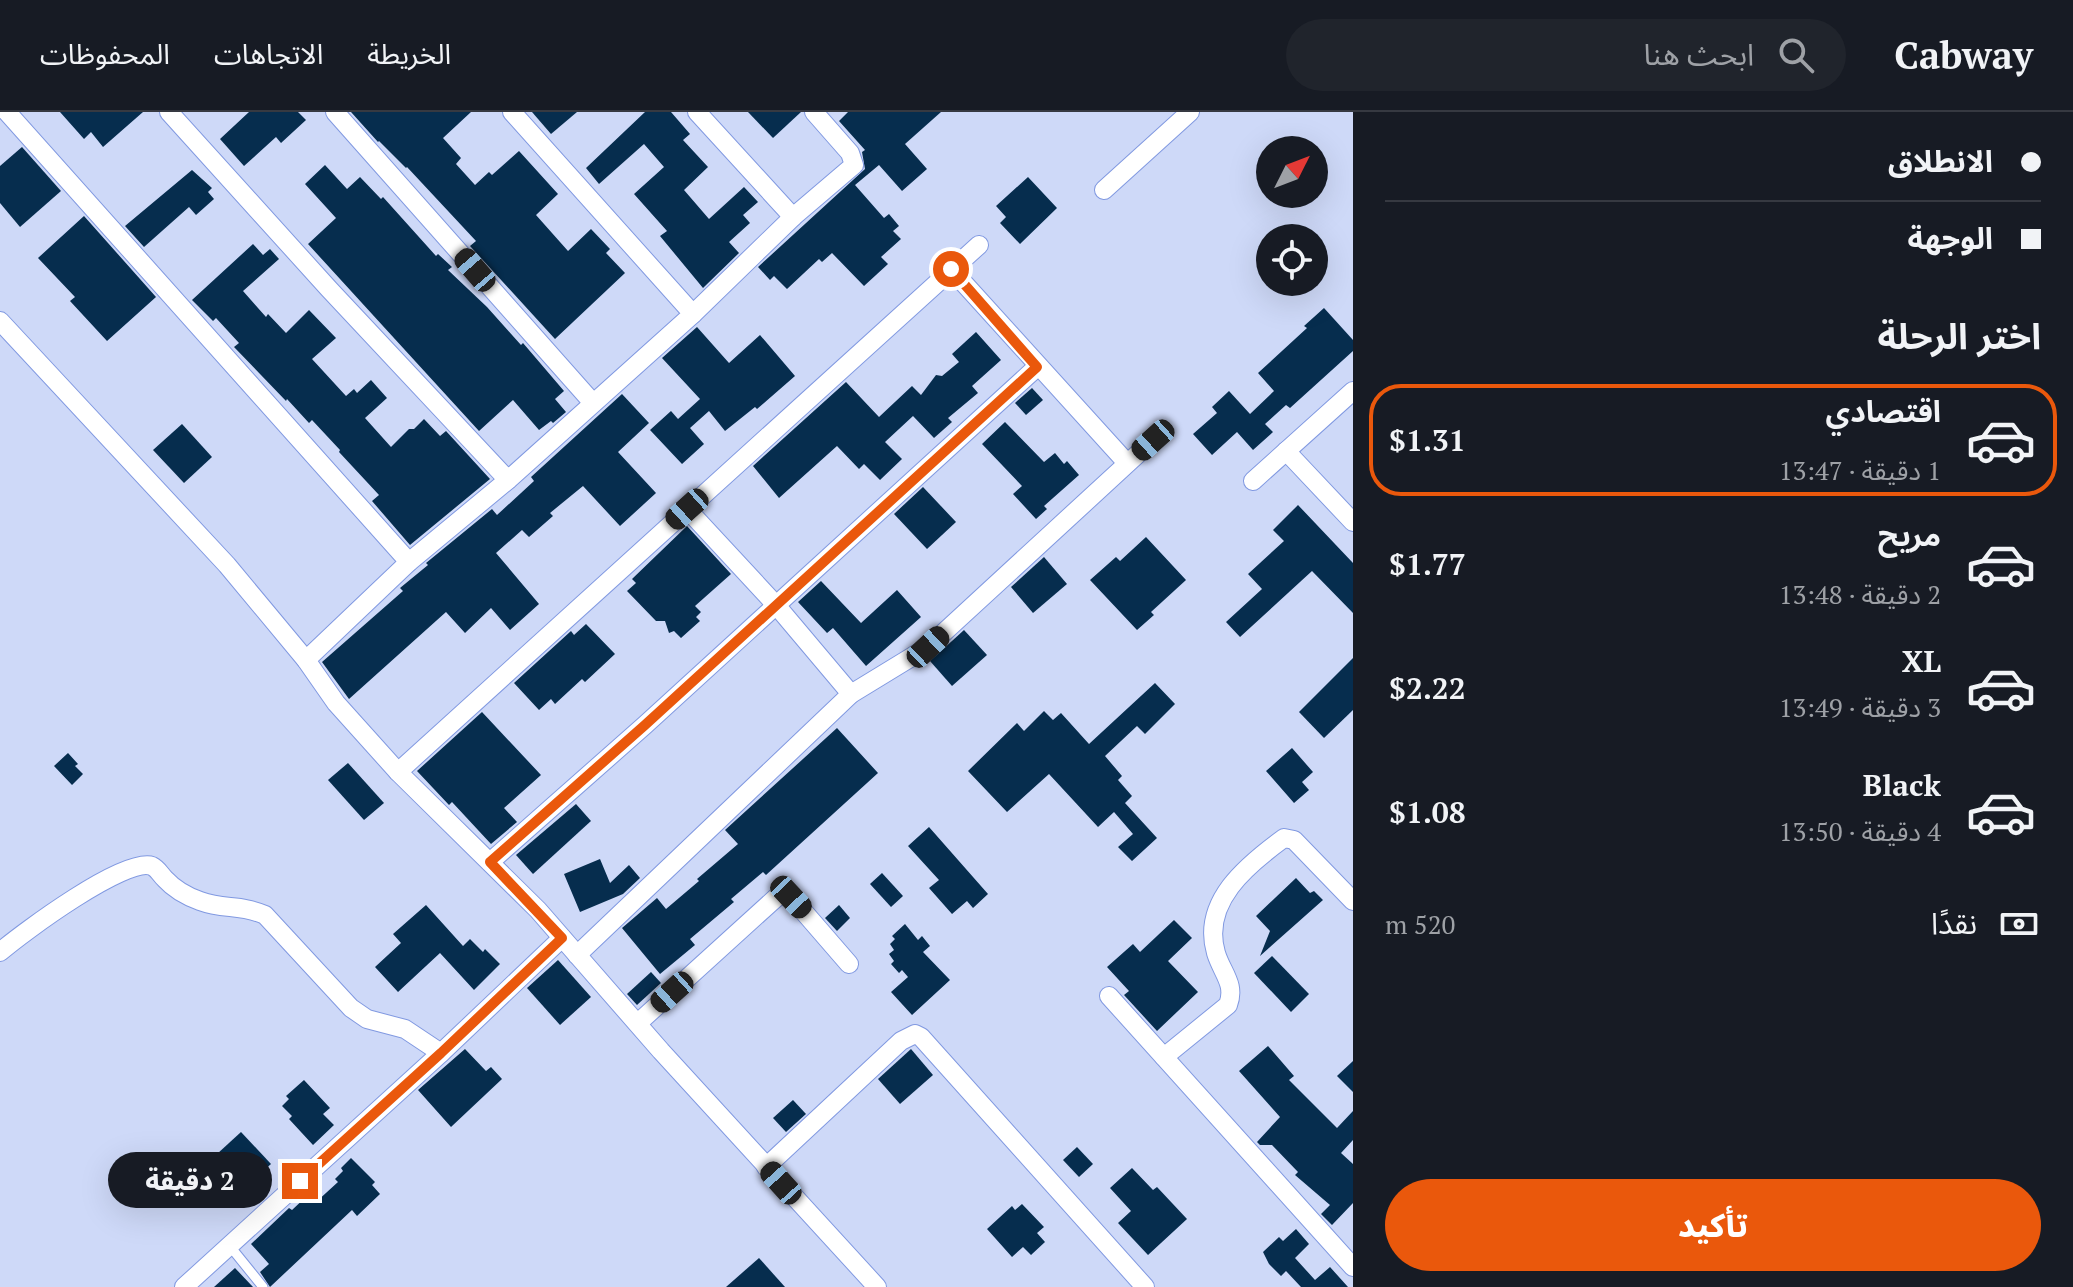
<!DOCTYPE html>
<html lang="ar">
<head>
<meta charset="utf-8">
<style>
	:root { --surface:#171b24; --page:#20242c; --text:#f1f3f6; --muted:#9ea1a6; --line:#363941; --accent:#ea580c }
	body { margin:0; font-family:"PT Serif","Noto Sans Arabic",serif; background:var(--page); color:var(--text); direction:rtl; height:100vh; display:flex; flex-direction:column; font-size:30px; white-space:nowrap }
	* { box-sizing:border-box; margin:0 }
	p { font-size:26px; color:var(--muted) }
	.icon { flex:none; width:44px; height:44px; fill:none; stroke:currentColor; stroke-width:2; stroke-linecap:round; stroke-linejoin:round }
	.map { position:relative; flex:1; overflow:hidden; direction:ltr }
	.drawer { display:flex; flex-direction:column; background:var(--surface); width:720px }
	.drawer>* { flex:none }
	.hud { display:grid; align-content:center; height:176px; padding:0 32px; background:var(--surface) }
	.needle { width:52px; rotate:48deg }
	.tools { position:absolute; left:1256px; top:24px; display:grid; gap:16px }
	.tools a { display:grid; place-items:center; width:72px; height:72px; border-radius:50%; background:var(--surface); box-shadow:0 8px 32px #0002; font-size:40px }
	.end { position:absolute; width:36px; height:36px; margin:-18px; border:10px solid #ea580c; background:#fff; box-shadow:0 0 0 4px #fff }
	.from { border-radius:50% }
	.bubble { position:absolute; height:56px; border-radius:28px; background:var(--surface); box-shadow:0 8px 32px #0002; font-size:26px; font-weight:800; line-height:56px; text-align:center; direction:rtl }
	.car { position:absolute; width:24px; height:48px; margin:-24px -12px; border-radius:10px; box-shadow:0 0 6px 2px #0007; background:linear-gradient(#222 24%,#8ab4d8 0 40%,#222 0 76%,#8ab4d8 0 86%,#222 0) }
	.hud b { display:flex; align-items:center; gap:28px; height:76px; font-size:30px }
	.hud b+b { border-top:2px solid var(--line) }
	.hud i { width:20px; height:20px; background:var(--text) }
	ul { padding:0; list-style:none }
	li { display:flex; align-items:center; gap:24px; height:112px; margin:0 16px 12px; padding:0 16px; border:4px solid transparent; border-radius:32px }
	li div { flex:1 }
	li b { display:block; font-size:30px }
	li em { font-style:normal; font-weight:800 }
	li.current { border-color:var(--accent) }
	li>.icon { width:72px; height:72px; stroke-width:1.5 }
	h2 { padding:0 32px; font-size:36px; line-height:96px }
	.pay { display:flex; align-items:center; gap:20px; height:88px; padding:0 32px; font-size:30px }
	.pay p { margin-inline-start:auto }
	.cta { display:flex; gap:16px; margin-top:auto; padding:16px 32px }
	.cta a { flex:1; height:92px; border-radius:48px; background:var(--accent); color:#fff; font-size:32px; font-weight:800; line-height:92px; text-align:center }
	header { display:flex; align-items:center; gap:48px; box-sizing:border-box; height:112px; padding:0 40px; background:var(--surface); border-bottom:2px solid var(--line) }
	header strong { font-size:38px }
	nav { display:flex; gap:44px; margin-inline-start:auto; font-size:28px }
	.search { width:560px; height:72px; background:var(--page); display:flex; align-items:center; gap:20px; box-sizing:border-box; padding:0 28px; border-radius:44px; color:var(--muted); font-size:30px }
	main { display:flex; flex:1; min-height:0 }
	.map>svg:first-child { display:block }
	.building { fill:#062d4e }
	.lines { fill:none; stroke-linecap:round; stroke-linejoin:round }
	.lane-casing { stroke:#8199e1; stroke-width:11 }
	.street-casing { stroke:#8199e1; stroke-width:20 }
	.lane { stroke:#fff; stroke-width:9 }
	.street { stroke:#fff; stroke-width:18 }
	.route { stroke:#ea580c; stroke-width:10 }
</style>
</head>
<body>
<header>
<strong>Cabway</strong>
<div class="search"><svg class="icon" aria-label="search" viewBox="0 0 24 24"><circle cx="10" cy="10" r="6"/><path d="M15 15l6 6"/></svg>ابحث هنا</div>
<nav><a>الخريطة</a><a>الاتجاهات</a><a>المحفوظات</a></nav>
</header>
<main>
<section class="drawer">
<div class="hud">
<b><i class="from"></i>الانطلاق</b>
<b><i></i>الوجهة</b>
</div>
<h2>اختر الرحلة</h2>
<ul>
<li class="current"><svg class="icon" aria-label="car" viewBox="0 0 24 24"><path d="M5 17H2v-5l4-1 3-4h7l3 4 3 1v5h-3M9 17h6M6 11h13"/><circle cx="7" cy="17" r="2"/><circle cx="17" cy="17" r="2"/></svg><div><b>اقتصادي</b><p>1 دقيقة · 13:47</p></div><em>$1.31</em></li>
<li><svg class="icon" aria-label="car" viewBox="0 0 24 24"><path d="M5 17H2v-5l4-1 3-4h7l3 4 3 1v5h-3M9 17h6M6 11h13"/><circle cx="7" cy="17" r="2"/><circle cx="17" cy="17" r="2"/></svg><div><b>مريح</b><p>2 دقيقة · 13:48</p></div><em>$1.77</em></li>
<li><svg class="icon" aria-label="car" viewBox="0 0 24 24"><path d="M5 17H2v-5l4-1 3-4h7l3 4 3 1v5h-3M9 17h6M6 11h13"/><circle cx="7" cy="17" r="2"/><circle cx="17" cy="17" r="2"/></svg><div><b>XL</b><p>3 دقيقة · 13:49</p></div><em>$2.22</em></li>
<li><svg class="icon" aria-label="car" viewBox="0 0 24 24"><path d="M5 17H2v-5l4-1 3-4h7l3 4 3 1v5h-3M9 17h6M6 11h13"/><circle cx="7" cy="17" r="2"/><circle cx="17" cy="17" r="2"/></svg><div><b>Black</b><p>4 دقيقة · 13:50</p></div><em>$1.08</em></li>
</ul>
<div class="pay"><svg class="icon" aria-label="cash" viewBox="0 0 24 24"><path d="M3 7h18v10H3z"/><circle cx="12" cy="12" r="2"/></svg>نقدًا<p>520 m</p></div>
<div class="cta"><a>تأكيد</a></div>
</section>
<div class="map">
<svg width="1353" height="1175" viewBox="0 0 1353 1175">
	<rect width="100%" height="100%" fill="#ced9f8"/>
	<g class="building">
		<path d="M60,0h83l-40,35 -12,-15 -7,7z"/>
		<path d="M249,0h49l8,8 -25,23 -5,-6 -32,29 -24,-27z"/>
		<path d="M351,0h120l-28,26 18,20 -5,6 19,21 14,-13 3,3 27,-24 39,43 -22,21 32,36 23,-22 19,20 -4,4 19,20 -70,66 -85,-93 6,-5 -69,-74 -1,1 -27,-27 -1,1z"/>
		<path d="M532,0h45l-26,22z"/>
		<path d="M645,0h26l19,22 -7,6 25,27 -24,23 25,29 35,-32 14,15 -15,13 7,8 -21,19 10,11 -36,35 -43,-52 7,-5 -33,-37 30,-27 -20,-23 -45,40 -13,-16z"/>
		<path d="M748,0h53l-28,26z"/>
		<path d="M848,0h93l-36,32 22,25 -25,22 -23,-26 -24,20 29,33 5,-4 10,12 -6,5 8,8 -20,18 7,7 -24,22 -32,-33 -10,9 -3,-3 -32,30 -13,-13 -4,4 -12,-13 107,-98 -3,-17 3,-2 -26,-29z"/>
		<path d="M22,35l39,44 -41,36 -20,-24v-37z"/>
		<path d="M325,53l22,24 13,-12 21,22 2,-2 53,59 2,-2 14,13 -4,3 39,37 34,38 2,-2 41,48 -9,8 11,13 -13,11 -2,-2 -12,9 -26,-30 -34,31 -171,-187 28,-26 -31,-34z"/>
		<path d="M192,58l20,18 -4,4 6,7 -18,16 -7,-8 -45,40 -19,-21z"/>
		<path d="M1028,65l29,31 -37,36 -20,-21 6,-6 -10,-11z"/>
		<path d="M84,104l72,81 -49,44 -37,-40 5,-4 -37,-39z"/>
		<path d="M253,132l10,11 7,-6 9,10 -36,32 23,26 2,-3 18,19 23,-23 27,28 -24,21 34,37 8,-7 3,4 14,-13 16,18 -22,20 26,29 18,-18h5l10,-10 16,17 6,-5 44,48 -80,66 -38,-44 7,-6 -40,-43 1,-2 -28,-30 -3,3 -22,-24 -1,2 -52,-54 5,-4 -23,-25 -3,3 -21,-21z"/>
		<path d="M1324,196l29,32v11l-63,57 -4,-3 -21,19 8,8 -20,18 -16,-18 -25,23 -19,-21 24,-21 -5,-6 17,-16 21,23 24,-23 -16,-18 49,-45 -3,-2z"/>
		<path d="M697,215l32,36 31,-28 35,41 -38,33 -2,-2 -30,24 -16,-20 -19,17 14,16 -22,20 -32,-34 21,-19 7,8 22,-20 -38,-41z"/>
		<path d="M976,220l25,28 -29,26 6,7 -30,25 4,4 -18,16 -21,-22 -28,26 17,17 -22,21 -16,-16 -5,5 -22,-23 -58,52 -26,-32 93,-84 33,35 33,-31 9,9 15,-20 6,1 17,-14 -7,-8z"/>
		<path d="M1032,276l11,12 -17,15 -11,-12z"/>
		<path d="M622,282l27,29 -31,29 38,41 -36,33 -37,-40 -33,27 3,3 -24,21 -7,-7 -26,23 43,51 -29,26 -19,-22 -26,25 -19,-21 -97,87 -27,-37 81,-71 -3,-3 28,-23 -2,-2 66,-54 5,6 37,-34 -3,-4z"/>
		<path d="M1005,310l39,40 11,-9 9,11 3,-3 12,14 -35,31 3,3 -11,10 -23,-25 9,-8 -40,-42z"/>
		<path d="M182,312l30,33 -28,26 -31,-33z"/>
		<path d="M923,375l33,35 -29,27 -33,-35z"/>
		<path d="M1298,393l55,58v50l-41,-42 -72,66 -14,-15 36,-33 -14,-15 36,-33 -11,-11z"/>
		<path d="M687,414l44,48 -36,32 6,6 -5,5 4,4 -19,17 -7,-7 -5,2 -4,-12h-9l-29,-30 9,-8 -4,-4z"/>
		<path d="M1146,425l40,43 -35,32 3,3 -17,15 -47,-50 26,-23 4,4z"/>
		<path d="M1044,445l23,27 -34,29 -22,-26z"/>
		<path d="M821,469l40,42 36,-33 24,27 -55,49 -33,-38 -6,5 -29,-31z"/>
		<path d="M586,512l29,30 -30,28 -3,-3 -27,25 -4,-5 -12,11 -25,-27 57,-52 3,4z"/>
		<path d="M964,518l23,25 -35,31 -22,-25z"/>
		<path d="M1353,546v52l-29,28 -25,-26z"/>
		<path d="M1155,571l20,21 -30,30 -8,-8 -32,30 17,20 -4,4 14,16 -7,7 32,35 -25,23 -14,-14 15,-13 -19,-22 -16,15 -49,-53 -42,38 -39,-41 49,-48 7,8 20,-20 9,9 8,-7 28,31z"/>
		<path d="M482,600l59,63 -37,33 13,14 -26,22 -39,-42 -3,3 -32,-34z"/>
		<path d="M837,616l41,45 -112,102 -3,-3 -32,27 3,3 -44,37 5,6 -35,29 -38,-46 35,-30 9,11 33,-28 -2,-2 41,-35 -13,-14z"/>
		<path d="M1292,636l21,24 -11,10 7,8 -15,13 -28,-32z"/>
		<path d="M68,641l10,11 -3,2 8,8 -11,11 -18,-19z"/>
		<path d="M348,651l36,40 -20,17 -36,-40z"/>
		<path d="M576,692l15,17 -58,53 -17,-19z"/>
		<path d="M929,715l59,67 -15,14 -6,-7 -15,13 -23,-26 10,-8 -31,-34z"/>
		<path d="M600,747l10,24 19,-18 11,13 -17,16 -43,18 -16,-38z"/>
		<path d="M882,761l21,23 -12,11 -21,-23z"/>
		<path d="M1296,766l14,15 4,-2 9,9 -63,56 10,-25 -14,-15z"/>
		<path d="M426,793l37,41 7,-7 13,13 2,-3 15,15 -26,26 -34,-37 -42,39 -23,-25 26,-24 -8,-9z"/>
		<path d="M839,793l11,13 -13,13 -12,-13z"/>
		<path d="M1174,808l18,18 -24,23 30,31 -41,39 -33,-36 5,-4 -22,-24 26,-23 7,8z"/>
		<path d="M905,812l13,16 4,-4 8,10 -7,6 27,28 -38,35 -21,-23 17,-15 -6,-7 -3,3 -8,-9 3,-3 -5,-7 5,-4 -4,-6 5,-5 -3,-3z"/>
		<path d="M1272,844l37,38 -18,18 -37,-39z"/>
		<path d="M558,848l33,37 -31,28 -33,-37z"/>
		<path d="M651,860l10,11 -24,22 -10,-11z"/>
		<path d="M1268,934l26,30 -5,4 48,48 16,-17v29l-12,13 12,11v39l-21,22 -11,-11 9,-9 -35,-30 3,-3 -26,-27h-12l-3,-3 23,-25 -41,-46z"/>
		<path d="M465,937l21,22 5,-4 11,12 -51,48 -33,-37z"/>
		<path d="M911,937l22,26 -33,29 -22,-25z"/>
		<path d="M1353,949v31l-16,-16z"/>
		<path d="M304,968l26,28 -7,6 11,11 -21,20 -24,-26 3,-3 -10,-10 7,-7 -3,-3z"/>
		<path d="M793,988l13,14 -20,18 -13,-14z"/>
		<path d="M241,1020l30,32 -24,22 -30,-32z"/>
		<path d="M1077,1035l16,17 -14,13 -16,-17z"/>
		<path d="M351,1046l24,24 -3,3 8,9 -23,22 -5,-6 -82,77 -10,-15 9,-8 -18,-20 38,-36 3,2 16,-15 7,8 23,-21 -3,-3 8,-8 -2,-3z"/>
		<path d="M1132,1056l21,22 4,-3 30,32 -39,36 -30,-32 13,-12 -21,-23z"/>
		<path d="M1022,1092l22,23 -7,6 8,9 -14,13 -8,-8 -11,10 -25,-28 25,-23 3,4z"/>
		<path d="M1296,1117l13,15 -14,14 20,22 15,-13 18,20h-47l-15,-16 -5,5 -12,-12 -6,-12 16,-15 4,4z"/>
		<path d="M759,1146l26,29h-59z"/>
		<path d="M235,1156l18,19h-39z"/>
	</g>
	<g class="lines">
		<g class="lane-casing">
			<path id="lane" d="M229,1133l34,42"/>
		</g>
		<g class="street-casing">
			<g id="street">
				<path d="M7,0l402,450"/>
				<path d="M169,0l160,177 179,191"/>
				<path d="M335,0l258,291"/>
				<path d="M697,0l96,105"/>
				<path d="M1104,78l86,-78"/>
				<path d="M951,157l176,194"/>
				<path d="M693,202l100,-97 61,-52 -4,-12 -36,-41"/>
				<path d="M0,209l227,244 79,95 30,43 62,69 140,138 123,141 216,236"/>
				<path d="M1286,339l67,71"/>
				<path d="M1253,369l100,-90"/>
				<path d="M687,397l89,96 75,89"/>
				<path d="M306,548l103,-98 99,-82 185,-166 -181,-202"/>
				<path d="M398,660l581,-527"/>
				<path d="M490,750l155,-137 392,-358"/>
				<path d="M0,840c22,-19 126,-96 152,-86 6,3 8,8 13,13 10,11 21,17 35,22 24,9 40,3 65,14l86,93 16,11 38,10 36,24"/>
				<path d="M577,843l274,-261 77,-47 225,-207"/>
				<path d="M1109,884l244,271"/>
				<path d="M638,911l141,-128 12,2 58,67"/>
				<path d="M1164,945l64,-52c8,-21 -6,-32 -12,-52 -15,-51 31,-88 68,-115l10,2 59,61"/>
				<path d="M766,1055l135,-126 14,-7 6,3 224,250"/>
				<path d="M184,1175l257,-234 121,-115"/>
			</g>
		</g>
		<use href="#lane" class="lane"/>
		<use href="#street" class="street"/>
	</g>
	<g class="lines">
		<path class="route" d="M300,1069l141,-128 121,-115 -72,-76 155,-137 392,-358 -86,-98"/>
	</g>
</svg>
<div class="tools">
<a><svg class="needle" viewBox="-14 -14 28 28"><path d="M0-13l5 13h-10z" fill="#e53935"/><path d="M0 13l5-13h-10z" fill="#9ea1a6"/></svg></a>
<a><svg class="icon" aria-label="locate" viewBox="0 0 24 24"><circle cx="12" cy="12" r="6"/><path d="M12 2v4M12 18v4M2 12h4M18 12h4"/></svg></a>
</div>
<i class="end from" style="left:951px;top:157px"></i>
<i class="end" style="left:300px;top:1069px"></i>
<div class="bubble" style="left:108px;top:1040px;width:164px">2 دقيقة</div>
<i class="car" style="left:475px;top:158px;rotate:319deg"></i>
<i class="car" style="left:1153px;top:328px;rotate:228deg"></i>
<i class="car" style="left:687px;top:397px;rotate:228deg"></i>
<i class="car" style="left:928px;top:535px;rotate:47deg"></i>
<i class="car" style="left:791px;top:785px;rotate:137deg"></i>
<i class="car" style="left:672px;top:880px;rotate:228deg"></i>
<i class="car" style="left:781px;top:1071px;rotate:318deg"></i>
</div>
</main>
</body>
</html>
